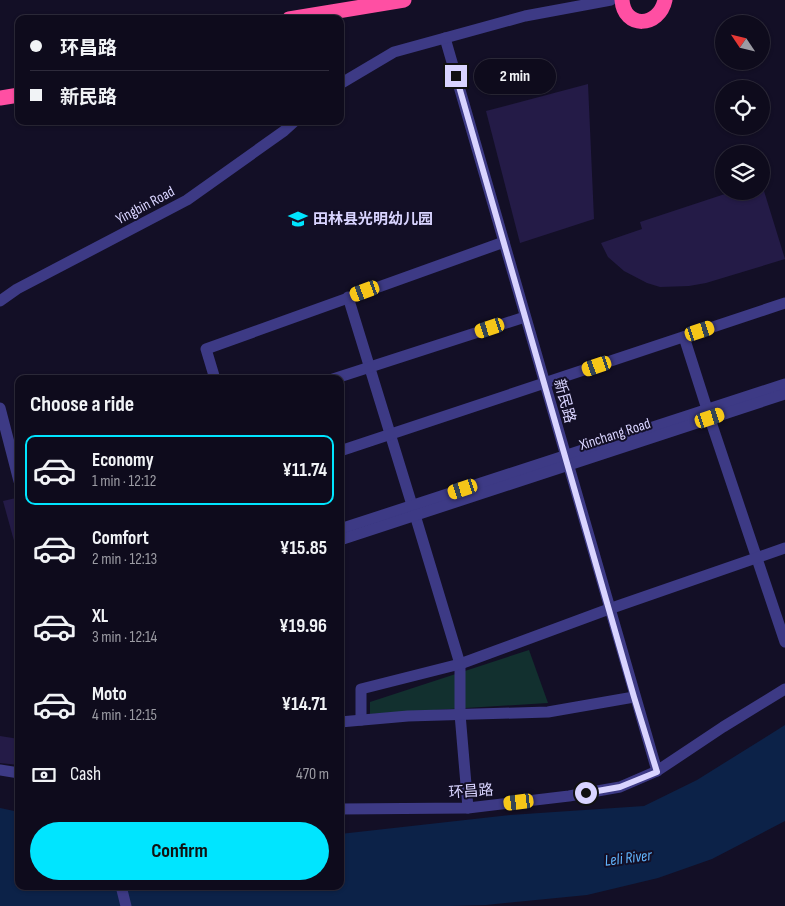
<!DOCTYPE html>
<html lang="en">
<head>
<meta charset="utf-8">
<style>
	:root { --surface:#0e0b1c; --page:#1c1929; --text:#f1f3f6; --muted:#9b9ba3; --line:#2e2b3b; --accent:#00e5ff }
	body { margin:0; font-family:"Sofia Sans Condensed","Noto Sans SC",sans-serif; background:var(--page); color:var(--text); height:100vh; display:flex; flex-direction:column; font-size:19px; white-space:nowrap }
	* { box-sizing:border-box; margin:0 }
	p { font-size:16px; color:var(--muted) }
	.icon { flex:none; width:28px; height:28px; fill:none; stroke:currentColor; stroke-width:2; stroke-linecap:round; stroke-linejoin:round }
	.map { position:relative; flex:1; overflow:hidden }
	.side { position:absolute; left:15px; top:375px; width:329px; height:515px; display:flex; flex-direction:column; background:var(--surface); border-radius:10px; box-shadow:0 1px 4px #0004,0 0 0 1px var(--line) }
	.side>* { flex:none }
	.top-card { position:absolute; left:15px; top:15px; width:329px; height:110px; border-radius:10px; box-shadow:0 1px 4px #0004,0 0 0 1px var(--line); display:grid; align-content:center; height:110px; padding:0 15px; background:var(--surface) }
	.needle { width:32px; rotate:305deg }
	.buttons { position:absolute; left:715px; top:15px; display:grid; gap:10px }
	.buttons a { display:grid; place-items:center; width:55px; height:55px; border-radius:50%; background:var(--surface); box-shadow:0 1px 4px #0004,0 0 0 1px var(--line); font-size:25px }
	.end { position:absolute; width:22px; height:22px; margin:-11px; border:6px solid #d9d4ff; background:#111; box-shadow:0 0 0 2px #111 }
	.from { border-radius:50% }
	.bubble { position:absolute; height:35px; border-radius:18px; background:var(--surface); box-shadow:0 1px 4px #0004,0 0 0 1px var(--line); font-size:16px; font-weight:700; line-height:35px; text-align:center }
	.car { position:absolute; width:15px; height:30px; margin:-15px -8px; border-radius:6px; box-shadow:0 0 4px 1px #0007; background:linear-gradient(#f5c518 24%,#345 0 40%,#f5c518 0 76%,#345 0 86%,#f5c518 0) }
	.top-card b { display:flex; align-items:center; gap:18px; height:48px; font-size:19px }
	.top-card b+b { border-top:1px solid var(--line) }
	.top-card i { width:12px; height:12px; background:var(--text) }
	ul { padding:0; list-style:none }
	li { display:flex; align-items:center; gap:15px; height:70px; margin:0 10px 8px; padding:0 5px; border:2px solid transparent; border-radius:10px }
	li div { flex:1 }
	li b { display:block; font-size:19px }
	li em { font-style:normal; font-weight:700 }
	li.current { border-color:var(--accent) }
	li>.icon { width:45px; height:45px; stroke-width:1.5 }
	h2 { padding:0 15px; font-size:22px; line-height:60px }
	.pay { display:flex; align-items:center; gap:12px; height:55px; padding:0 15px; font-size:19px }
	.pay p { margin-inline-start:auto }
	.primary-button { display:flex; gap:10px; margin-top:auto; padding:10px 15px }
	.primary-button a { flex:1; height:58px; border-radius:30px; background:var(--accent); color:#111; font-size:20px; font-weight:700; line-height:58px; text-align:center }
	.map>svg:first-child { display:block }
	.green { fill:#12302f }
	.water { fill:#0c2248 }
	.building { fill:#241b47 }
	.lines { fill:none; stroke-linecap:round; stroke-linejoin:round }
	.minor { stroke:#3d3a85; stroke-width:11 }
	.highway { stroke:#ff4fa3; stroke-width:15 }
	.route { stroke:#d9d4ff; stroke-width:6 }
	.labels { text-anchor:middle; stroke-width:4; stroke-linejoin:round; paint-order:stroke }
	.street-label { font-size:15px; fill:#d9d4ff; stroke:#130f26 }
	.poi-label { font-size:15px; font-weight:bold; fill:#d9d4ff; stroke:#130f26; text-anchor:start }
	.water-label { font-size:16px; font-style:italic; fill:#62b6ff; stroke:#130f26 }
</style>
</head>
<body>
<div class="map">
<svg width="785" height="906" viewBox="0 0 785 906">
	<rect width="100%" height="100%" fill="#130f26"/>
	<path class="green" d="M529,650l19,53 -178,11v-12z"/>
	<path class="water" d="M785,725v96l-73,38 -54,19 -71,17 -101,10 -36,1h-450v-98l19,4v74h321v-52l170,-19 134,-9 53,-26z"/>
	<g class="building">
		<path d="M588,84l6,135 -74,24 -34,-132z"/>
		<path d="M734,191h30l21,68 -79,24 -17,3 -29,1 -13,-4 -23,-12 -16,-14 -7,-14 41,-14 -2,-7z"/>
		<path d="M16,498l3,13v37h-3l-13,-47z"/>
		<path d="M0,736l19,3v26l-19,-2z"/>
	</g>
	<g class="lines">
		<g class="minor">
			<path d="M445,38l212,733"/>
			<path d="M340,84l54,-32 131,-36 86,-16"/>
			<path d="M348,297l64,208"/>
			<path d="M0,301l17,-12 170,-89 97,-69 11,-10"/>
			<path d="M684,337l23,72"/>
			<path d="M215,379l-9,-30 298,-107"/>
			<path d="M333,379l192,-62"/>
			<path d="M0,408l19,73"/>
			<path d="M710,419l75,223"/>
			<path d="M340,451l445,-148"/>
			<path d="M415,515l45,149v50l8,94"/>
			<path d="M340,529l445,-145"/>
			<path d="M340,540l445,-146"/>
			<path d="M361,720v-31l99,-25 149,-55 176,-61"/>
			<path d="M340,722l68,-6 140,-4 86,-15"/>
			<path d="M0,770l19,3"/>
			<path d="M340,809l128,-1 101,-12 51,-9 37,-16 66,-44 62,-38"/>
			<path d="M121,886l5,20"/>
		</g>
		<g class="highway">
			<path d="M622,0c2,29 37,28 43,0"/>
			<path d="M289,19l115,-19"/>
			<path d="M0,98l19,-3"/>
		</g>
	</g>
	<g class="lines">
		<path class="route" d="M456,76l178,621 23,75 -37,15 -34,6"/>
	</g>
	<defs>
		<g id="school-bare" transform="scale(1.5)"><path d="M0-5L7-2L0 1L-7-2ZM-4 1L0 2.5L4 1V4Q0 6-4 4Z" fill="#00e5ff" stroke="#130f26" stroke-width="2.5" paint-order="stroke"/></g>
	</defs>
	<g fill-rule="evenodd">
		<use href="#school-bare" x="298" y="219"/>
	</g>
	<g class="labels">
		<g class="street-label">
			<text transform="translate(145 205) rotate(-28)" y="5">Yingbin Road</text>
			<text transform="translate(565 401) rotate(75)" y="5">新民路</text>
			<text transform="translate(615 434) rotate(-18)" y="5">Xinchang Road</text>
			<text transform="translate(471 791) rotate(-4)" y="5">环昌路</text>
		</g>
		<g class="poi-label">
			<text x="313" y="224">田林县光明幼儿园</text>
		</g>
		<g class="water-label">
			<text transform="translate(628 857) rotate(-7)" y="6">Leli River</text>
		</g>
	</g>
</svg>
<div class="buttons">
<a><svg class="needle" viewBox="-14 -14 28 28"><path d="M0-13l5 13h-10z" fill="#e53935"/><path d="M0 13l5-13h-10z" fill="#9b9ba3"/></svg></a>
<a><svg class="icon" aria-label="locate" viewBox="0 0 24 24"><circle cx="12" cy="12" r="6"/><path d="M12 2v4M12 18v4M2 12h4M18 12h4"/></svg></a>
<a><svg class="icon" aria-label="layers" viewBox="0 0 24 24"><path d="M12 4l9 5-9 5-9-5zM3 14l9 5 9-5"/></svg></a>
</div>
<i class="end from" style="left:586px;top:793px"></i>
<i class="end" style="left:456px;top:76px"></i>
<div class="bubble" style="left:474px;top:59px;width:82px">2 min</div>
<i class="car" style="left:365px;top:291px;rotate:250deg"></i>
<i class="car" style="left:490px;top:328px;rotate:252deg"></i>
<i class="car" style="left:700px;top:331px;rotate:72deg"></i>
<i class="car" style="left:597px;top:366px;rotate:251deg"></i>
<i class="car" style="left:710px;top:418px;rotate:72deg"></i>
<i class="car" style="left:463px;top:489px;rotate:252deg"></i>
<i class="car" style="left:519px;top:802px;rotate:263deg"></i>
<div class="top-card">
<b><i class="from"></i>环昌路</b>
<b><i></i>新民路</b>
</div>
<section class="side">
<h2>Choose a ride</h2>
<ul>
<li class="current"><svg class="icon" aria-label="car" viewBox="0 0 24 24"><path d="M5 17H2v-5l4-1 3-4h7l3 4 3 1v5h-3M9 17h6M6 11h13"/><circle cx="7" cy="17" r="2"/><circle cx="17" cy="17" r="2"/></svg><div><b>Economy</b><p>1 min · 12:12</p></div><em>¥11.74</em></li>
<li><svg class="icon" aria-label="car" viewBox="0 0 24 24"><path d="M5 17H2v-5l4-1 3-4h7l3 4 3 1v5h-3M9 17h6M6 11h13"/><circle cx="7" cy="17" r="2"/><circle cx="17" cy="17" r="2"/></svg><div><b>Comfort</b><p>2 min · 12:13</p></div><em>¥15.85</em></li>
<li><svg class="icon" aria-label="car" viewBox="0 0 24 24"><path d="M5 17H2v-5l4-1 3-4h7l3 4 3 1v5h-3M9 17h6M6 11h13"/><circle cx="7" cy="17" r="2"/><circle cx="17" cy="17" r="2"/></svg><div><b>XL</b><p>3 min · 12:14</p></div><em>¥19.96</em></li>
<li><svg class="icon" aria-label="car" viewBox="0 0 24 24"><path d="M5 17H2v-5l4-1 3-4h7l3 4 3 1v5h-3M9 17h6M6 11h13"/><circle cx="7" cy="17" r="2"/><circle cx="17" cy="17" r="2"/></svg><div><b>Moto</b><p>4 min · 12:15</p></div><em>¥14.71</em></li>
</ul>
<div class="pay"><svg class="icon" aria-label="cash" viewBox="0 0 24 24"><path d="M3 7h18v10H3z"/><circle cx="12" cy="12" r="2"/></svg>Cash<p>470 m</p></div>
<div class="primary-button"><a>Confirm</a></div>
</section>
</div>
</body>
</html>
